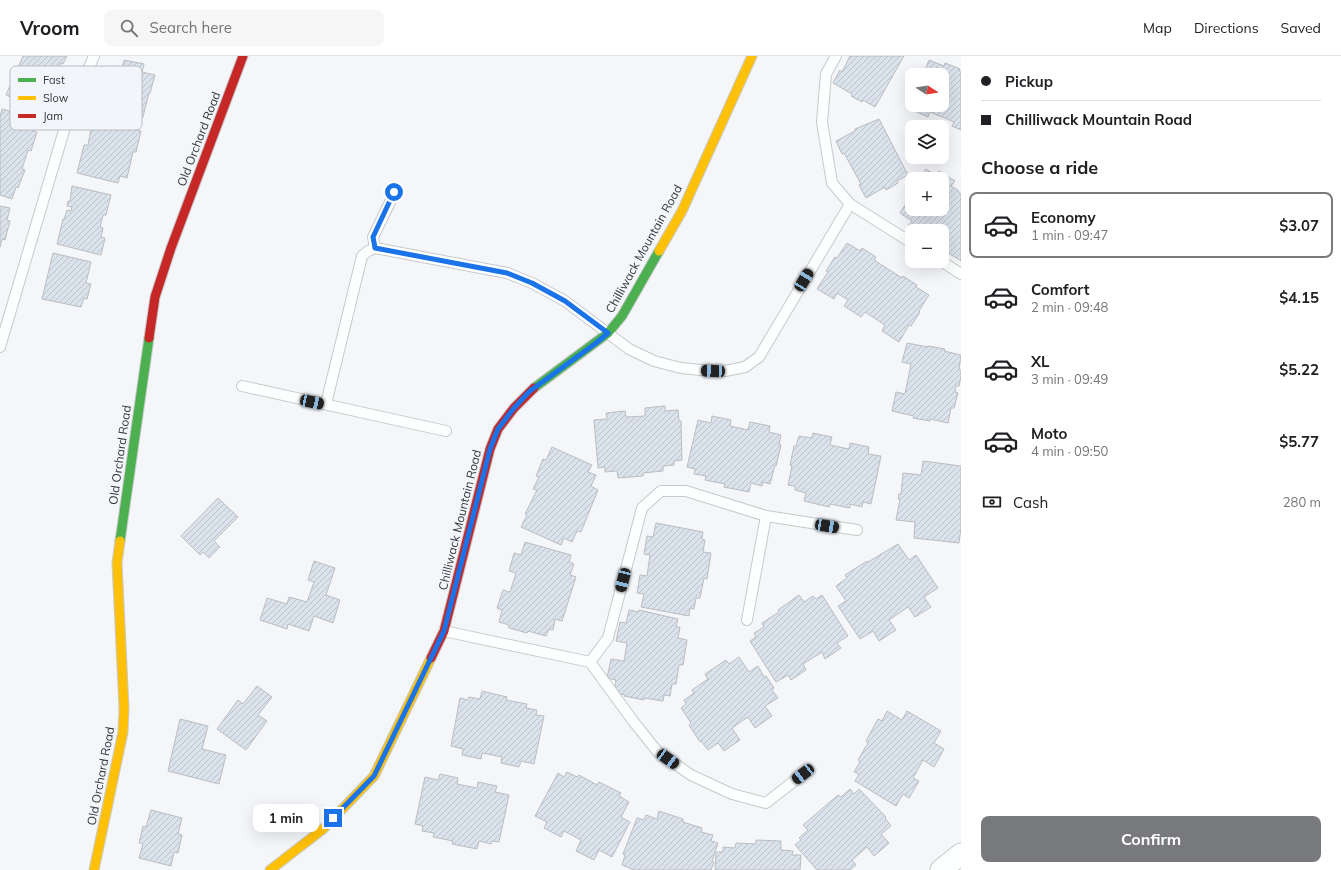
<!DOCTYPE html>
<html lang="en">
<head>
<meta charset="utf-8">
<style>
	:root { --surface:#fff; --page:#f6f6f6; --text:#202124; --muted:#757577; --line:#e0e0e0; --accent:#78797c }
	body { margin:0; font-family:Mulish,sans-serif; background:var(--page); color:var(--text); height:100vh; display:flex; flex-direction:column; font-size:15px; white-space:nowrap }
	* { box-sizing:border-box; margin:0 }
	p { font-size:13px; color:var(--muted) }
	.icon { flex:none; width:22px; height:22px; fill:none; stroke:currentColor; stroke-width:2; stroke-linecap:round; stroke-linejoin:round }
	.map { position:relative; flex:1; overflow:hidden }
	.drawer { display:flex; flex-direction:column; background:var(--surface); width:380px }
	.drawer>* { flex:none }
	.hud { display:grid; align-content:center; height:88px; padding:0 20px; background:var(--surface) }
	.needle { width:26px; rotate:102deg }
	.buttons { position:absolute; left:905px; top:12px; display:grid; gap:8px }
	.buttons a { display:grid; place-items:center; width:44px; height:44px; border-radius:8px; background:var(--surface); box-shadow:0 4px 16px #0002; font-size:20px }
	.end { position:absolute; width:18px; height:18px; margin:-9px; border:5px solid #1a73e8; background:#fff; box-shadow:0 0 0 2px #fff }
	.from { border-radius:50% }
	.bubble { position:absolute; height:28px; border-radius:8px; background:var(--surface); box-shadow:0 4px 16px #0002; font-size:13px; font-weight:700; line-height:28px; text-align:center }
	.car { position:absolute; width:12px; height:24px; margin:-12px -6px; border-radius:5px; box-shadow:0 0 3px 1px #0007; background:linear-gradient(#222 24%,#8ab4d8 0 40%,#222 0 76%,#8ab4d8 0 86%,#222 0) }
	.hud b { display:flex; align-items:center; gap:14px; height:38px; font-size:15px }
	.hud b+b { border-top:1px solid var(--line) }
	.hud i { width:10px; height:10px; background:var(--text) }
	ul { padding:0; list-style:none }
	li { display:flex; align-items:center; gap:12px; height:66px; margin:0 8px 6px; padding:0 12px; border:2px solid transparent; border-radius:8px }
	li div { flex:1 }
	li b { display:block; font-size:15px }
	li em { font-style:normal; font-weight:700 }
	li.active { border-color:var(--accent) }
	li>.icon { width:36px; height:36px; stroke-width:1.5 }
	h2 { padding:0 20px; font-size:18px; line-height:48px }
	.pay { display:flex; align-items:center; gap:10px; height:44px; padding:0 20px; font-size:15px }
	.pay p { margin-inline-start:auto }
	.cta { display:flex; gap:8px; margin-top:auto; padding:8px 20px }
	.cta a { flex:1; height:46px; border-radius:8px; background:var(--accent); color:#fff; font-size:16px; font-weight:700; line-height:46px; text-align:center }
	header { display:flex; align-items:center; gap:24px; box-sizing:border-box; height:56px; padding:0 20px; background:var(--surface); border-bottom:1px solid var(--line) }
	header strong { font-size:19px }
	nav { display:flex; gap:22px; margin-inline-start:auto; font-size:14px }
	.search { width:280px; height:36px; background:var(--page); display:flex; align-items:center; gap:10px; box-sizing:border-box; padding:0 14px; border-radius:8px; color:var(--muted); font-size:15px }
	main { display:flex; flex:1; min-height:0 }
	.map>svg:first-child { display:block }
	.building { fill:url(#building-hatch); stroke:#bbbdbf }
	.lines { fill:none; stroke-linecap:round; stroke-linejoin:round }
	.lane-casing { stroke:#c7c9cb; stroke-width:12 }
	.street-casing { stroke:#c7c9cb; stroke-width:23 }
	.fast-casing { stroke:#c7c9cb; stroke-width:11 }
	.slow-casing { stroke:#c7c9cb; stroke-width:11 }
	.jam-casing { stroke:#c7c9cb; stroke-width:11 }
	.lane { stroke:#fdfefe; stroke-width:10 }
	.street { stroke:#fdfefe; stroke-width:21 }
	.fast { stroke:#4caf50; stroke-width:9 }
	.slow { stroke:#ffc107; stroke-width:9 }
	.jam { stroke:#c62828; stroke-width:9 }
	.route { stroke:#1a73e8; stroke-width:5 }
	.labels { text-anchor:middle; stroke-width:3.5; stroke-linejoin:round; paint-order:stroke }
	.street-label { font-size:12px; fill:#353638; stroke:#f2f6fb }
	.key { fill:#f2f6fb; stroke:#b9bcc0; stroke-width:1 }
	.key-label { font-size:11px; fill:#353638 }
</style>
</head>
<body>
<header>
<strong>Vroom</strong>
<div class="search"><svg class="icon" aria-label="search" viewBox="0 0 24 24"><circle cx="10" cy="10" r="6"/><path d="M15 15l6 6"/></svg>Search here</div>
<nav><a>Map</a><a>Directions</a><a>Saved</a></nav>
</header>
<main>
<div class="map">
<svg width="961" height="814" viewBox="0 0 961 814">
	<defs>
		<pattern id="building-hatch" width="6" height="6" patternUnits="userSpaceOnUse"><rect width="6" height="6" fill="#dae2ec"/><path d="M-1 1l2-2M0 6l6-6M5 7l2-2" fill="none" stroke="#bcc2cb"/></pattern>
	</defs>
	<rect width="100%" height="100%" fill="#f4f6f9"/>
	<g class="building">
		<path d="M23,0h44l-4,8 -2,-1 -8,18 2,1 -8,18 -3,-1 -5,11 -33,-15z"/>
		<path d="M850,0h54l-29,51 -12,-7 -1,2 -11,-6 1,-2 -19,-11 7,-13 2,2z"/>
		<path d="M124,4l20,4 -2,8 13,3 -5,18h-1l-6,24 -9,-3 -2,7 -32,-7 3,-16 2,1 3,-12 2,1 1,-9h2l3,-13 6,2z"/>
		<path d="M929,4l15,6 1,-3 15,6 -1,2 2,1v58l-9,-4 2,-4 -24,-10 -2,5 -18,-8 2,-6v2h30v-30h-19z"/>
		<path d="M2,53l35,10 -4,12 4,1 -6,19 -3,-1 -6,19 3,1 -7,18 -2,-1 -4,12 -12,-4v-78z"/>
		<path d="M879,63l29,56 -11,6 1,2 -12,7 -1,-3 -19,11 -7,-13 2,-1 -17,-31 -2,1 -6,-13 19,-10v-2z"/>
		<path d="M94,64l47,11 -5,21h-3l-6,26 -7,-2 -2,7 -41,-10 7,-28h4l4,-22h1z"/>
		<path d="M926,113l10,7 3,-5 16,10 -4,5 8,5 -1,1 3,2v67l-19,-12v-18h-27l-7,-5 4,-5 -12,-8 12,-19v15h30v-30h-22z"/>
		<path d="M72,130l39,9 -5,20h-3l-3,12 3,1 -2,9 4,1 -4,17 -44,-11 6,-25h1l3,-9 4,1 1,-4 -5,-1 1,-5h2z"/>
		<path d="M0,150l10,2 -3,12 3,1 -5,19 -3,-1 -2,8z"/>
		<path d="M847,187l13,8 2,-3 14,9 -2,3 28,18 1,-2 14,9 -1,2 13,8 -10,16 1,1 -9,14 -2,-1 -10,17 -17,-11 3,-6 -20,-13 -4,5 -17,-11 4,-6 -11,-7 -3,6 -17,-10 11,-17 -2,-1 9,-14 2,1z"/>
		<path d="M53,197l38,9 -5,21 5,1 -4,15 -3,-1 -3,9 -39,-8z"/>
		<path d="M907,287l21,4v-1l17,3 -1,2 17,4 -2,15h2v6l-2,10h-3l-1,6 3,1 -4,15h-3l-3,15 -18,-4v2l-17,-3 1,-2 -22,-5 4,-19 9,2 6,-30 -9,-2z"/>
		<path d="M665,350v5l13,-1 1,11h2l1,39 -8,1v4l-11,1v5l-20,2v3l-25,2 -1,-7 -12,1v-5l-7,1 -4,-48 13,-1 -1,-6 19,-2 1,6 19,-1v-8z"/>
		<path d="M712,360l19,4 -1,6 18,4 2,-8 20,4 -1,6 12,3 -2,10h2l-5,21 -1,-1 -5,19 -7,-2 -1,4 -11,-3 -2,9 -25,-5 1,-3 -20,-4 1,-4 -12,-2 1,-5 -8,-2 11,-47 13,3z"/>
		<path d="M813,377l19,4 -2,8 19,4 1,-6 19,4 -1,7 13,2 -10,48 -8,-2 -1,5 -12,-3v4l-20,-4 -1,3 -25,-6 2,-8 -11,-3v-4l-7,-1 4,-19 -2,-1 4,-19h2l3,-10 13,2z"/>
		<path d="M552,391l40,18 -4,7 8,3 -5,11 7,4 -17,42 -4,-1 -5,11 -8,-4 -3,7 -40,-18 6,-12 -2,-1 12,-24 -4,-1 6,-12 -3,-1 7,-17 3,1z"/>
		<path d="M923,405l38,5v62l-2,15 -45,-5 1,-16 -19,-2 4,-21h-2l1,-5h2l2,-21 18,2z"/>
		<path d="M218,442l20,19 -24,24 6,6 -11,11 -6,-6 -3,3 -19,-19z"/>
		<path d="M656,467l47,9 -1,7 3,1 -2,12 8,1 -4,26 -3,-1 -4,20h-4l-2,11 -4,-1 -1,8 -48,-9 3,-13 -7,-1 3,-18 7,1 3,-21 -6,-1 3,-18 6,1z"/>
		<path d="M525,486l46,13 -2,7 5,2 -4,11 6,2 -14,44 -7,-2 -2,11 -4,-1 -3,7 -18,-5 -1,2 -18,-5v-3l-10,-3 3,-12 -5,-2 6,-18 7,2 6,-19 -7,-2 5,-18 7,2z"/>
		<path d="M898,488l11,16 7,-5 22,33 -14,9 7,10 -16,10 -7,-10 -19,13 7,10 -17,11 -6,-10 -13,8 -22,-33 8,-5 -10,-15 11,-8 -2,-3 22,-14 1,1z"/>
		<path d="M314,505l21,7 -9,27 14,5 -7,23 -19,-7 -5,15 -21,-7 -1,5 -27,-9 7,-22 20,6 2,-7 18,5 7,-20 -6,-2z"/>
		<path d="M799,539l5,7 9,-6 3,3 6,-4 26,41 -11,7 4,5 -16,11 -3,-7 -19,12 3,6 -15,10 -3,-5 -12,7 -26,-41 6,-4 -2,-4 10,-6 -2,-4 17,-11 -1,-2z"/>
		<path d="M629,554l10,2v-2l39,9 -2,8h4l-2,11 9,2 -4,25h-4l-3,19h-4l-2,12 -6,-1 -1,6 -19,-3v2l-20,-4 1,-1 -11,-2 2,-13 -9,-2 4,-19 13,2 3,-18 -11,-2 4,-19 6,1z"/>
		<path d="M739,601l10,15 9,-6 6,11 2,-1 8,12 -2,2 6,8 -13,8 7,10 -17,12 -7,-11 -16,11 8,12 -16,11 -6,-8 -10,7 -7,-9 -1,1 -11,-17 2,-2 -10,-15 5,-4 -2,-4 10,-7 -2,-3 16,-11 -3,-5 21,-14 3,4z"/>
		<path d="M257,630l15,11 -14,18 9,6 -21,29 -29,-21 21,-29 5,4z"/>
		<path d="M482,635l25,6 -1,3 21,4 -1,4 11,2 -1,5 8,1 -10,48 -13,-3 -2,6 -18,-4 1,-6 -20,-4 -1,6 -19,-4 1,-6 -12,-3 9,-48 8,2 1,-3 11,2z"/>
		<path d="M887,655l15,9 5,-9 34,20 -7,12 10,6 -10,18 -11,-7 -10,18 6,3 -10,17 -6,-4 -7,12 -41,-25 4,-7 -5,-2 6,-10 -2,-2 10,-17 -2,-2 12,-22 4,2z"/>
		<path d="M180,663l28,7 -6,23 24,6 -7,29 -51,-13z"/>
		<path d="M567,716l10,5 2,-2 18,10 2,-3 22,11 -2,3 10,6 -8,15 9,5 -18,35 -13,-7 -5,10 -18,-9 5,-11 -17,-9 -3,6 -17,-9 3,-6 -12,-6 23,-43 6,4z"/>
		<path d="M440,718l18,4 -1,6 20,4 1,-6 19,4 -2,6 14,3 -10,47 -7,-1 -1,3 -12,-3 -2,8 -25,-5 1,-3 -20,-4 1,-4 -12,-2 1,-5 -8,-2 10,-47 13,3z"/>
		<path d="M850,733l4,5 5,-5 27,28 -1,1 6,8 -10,8 8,9 -15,13 -7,-9 -15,13 4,5 -6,5h-33l-22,-25 6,-5 -2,-2 9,-8 -5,-5 35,-30 3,2z"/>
		<path d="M151,754l31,8 -4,16 4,1 -4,18 -4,-1 -3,14 -32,-8 4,-14 -4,-1 4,-17 3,1z"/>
		<path d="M659,755l24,8v3l19,6 -1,4 12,3 -2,6 7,2 -6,18 2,1 -3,8h-77l-12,-5 3,-10 -2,-1 14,-36 7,2 2,-5 11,4z"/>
		<path d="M756,784l25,1v9l12,1 -1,4h9l-1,15h-85l1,-18h7v-5l12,1 1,-5 20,1z"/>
	</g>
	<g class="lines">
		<g class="lane-casing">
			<g id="lane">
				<path d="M836,0l-10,18 -4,48 10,61 18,21 62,39"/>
				<path d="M375,192l-2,-11 22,-45"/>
				<path d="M941,205l20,13"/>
				<path d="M0,291l68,-230 26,-61"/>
				<path d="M242,330l204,45"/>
				<path d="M326,348l36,-148 6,-5 7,-3 132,25 25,10 33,18 64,48 25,12 27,7 20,2 24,1 20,-4 14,-10 91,-153"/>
				<path d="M747,564l19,-104"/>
				<path d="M444,575l146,31 43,59 24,30 34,24 41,19 34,9 37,-29"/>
				<path d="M590,606l18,-24 34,-130 19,-17h25l80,25 91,14"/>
			</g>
		</g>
		<g class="street-casing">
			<path id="street" d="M941,814l20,-16"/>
		</g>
		<g class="fast-casing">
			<g id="fast">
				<path d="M534,332l74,-55 14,-17 37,-65"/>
				<path d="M120,485l29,-203"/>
			</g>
		</g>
		<g class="slow-casing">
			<g id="slow">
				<path d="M659,195l23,-40 70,-155"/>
				<path d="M94,814l29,-138 1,-24 -7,-145 3,-22"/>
				<path d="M270,814l53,-41 51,-53 57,-118"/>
			</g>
		</g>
		<g class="jam-casing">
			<g id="jam">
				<path d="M149,282l6,-41 16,-49 72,-192"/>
				<path d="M431,602l13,-27 46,-182 8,-20 16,-21 20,-20"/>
			</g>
		</g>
		<use href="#lane" class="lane"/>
		<use href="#street" class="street"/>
		<use href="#fast" class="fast"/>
		<use href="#slow" class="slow"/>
		<use href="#jam" class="jam"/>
	</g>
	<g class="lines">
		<path class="route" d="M333,762l41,-42 70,-145 46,-182 8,-20 16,-21 16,-17 66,-48 12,-10 -43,-32 -33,-18 -25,-10 -132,-25 -2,-11 21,-45"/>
	</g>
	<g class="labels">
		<g class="street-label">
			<text transform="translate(199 83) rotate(-69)" y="4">Old Orchard Road</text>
			<text transform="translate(644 193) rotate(-61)" y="4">Chilliwack Mountain Road</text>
			<text transform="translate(120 399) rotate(-82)" y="4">Old Orchard Road</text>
			<text transform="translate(460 464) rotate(-76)" y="4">Chilliwack Mountain Road</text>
			<text transform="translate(101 720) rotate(-79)" y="4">Old Orchard Road</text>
		</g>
	</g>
	<rect x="10" y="10" width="132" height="64" rx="6" class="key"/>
	<rect x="18" y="22" width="18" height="4" fill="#4caf50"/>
	<rect x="18" y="40" width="18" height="4" fill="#ffc107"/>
	<rect x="18" y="58" width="18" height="4" fill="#c62828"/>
	<g class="key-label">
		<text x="43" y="28">Fast</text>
		<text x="43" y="46">Slow</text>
		<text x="43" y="64">Jam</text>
	</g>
</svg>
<div class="buttons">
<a><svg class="needle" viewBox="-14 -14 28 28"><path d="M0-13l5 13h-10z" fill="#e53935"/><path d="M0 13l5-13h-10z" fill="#757577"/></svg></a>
<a><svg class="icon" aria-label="layers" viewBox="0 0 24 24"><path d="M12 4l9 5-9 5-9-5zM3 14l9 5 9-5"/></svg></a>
<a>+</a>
<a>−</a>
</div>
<i class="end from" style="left:394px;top:136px"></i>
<i class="end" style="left:333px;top:762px"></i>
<div class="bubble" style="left:253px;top:748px;width:66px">1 min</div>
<i class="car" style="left:804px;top:224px;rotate:31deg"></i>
<i class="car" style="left:713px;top:315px;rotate:272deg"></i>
<i class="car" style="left:312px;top:346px;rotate:102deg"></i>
<i class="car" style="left:827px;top:470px;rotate:99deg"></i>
<i class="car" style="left:623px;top:524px;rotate:194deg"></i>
<i class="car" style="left:668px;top:703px;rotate:126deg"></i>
<i class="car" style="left:803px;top:718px;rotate:232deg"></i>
</div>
<section class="drawer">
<div class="hud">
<b><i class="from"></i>Pickup</b>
<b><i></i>Chilliwack Mountain Road</b>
</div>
<h2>Choose a ride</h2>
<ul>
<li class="active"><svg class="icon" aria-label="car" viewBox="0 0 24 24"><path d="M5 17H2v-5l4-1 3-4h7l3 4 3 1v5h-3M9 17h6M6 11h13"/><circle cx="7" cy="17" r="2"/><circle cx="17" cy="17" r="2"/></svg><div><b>Economy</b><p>1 min · 09:47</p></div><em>$3.07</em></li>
<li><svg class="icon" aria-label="car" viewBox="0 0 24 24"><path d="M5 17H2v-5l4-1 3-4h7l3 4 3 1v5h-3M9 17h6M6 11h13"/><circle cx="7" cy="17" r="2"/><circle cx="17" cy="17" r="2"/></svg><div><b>Comfort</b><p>2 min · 09:48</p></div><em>$4.15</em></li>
<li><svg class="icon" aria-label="car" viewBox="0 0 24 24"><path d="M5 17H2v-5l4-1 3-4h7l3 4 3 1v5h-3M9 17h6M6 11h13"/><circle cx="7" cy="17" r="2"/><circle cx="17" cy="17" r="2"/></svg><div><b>XL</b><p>3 min · 09:49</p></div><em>$5.22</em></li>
<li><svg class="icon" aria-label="car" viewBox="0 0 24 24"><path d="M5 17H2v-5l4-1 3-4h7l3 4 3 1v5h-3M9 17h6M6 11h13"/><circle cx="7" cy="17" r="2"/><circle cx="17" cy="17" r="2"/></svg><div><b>Moto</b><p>4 min · 09:50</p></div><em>$5.77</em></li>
</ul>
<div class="pay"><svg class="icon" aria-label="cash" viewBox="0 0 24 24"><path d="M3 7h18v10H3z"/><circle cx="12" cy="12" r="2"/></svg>Cash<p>280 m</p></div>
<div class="cta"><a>Confirm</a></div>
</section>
</main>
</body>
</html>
